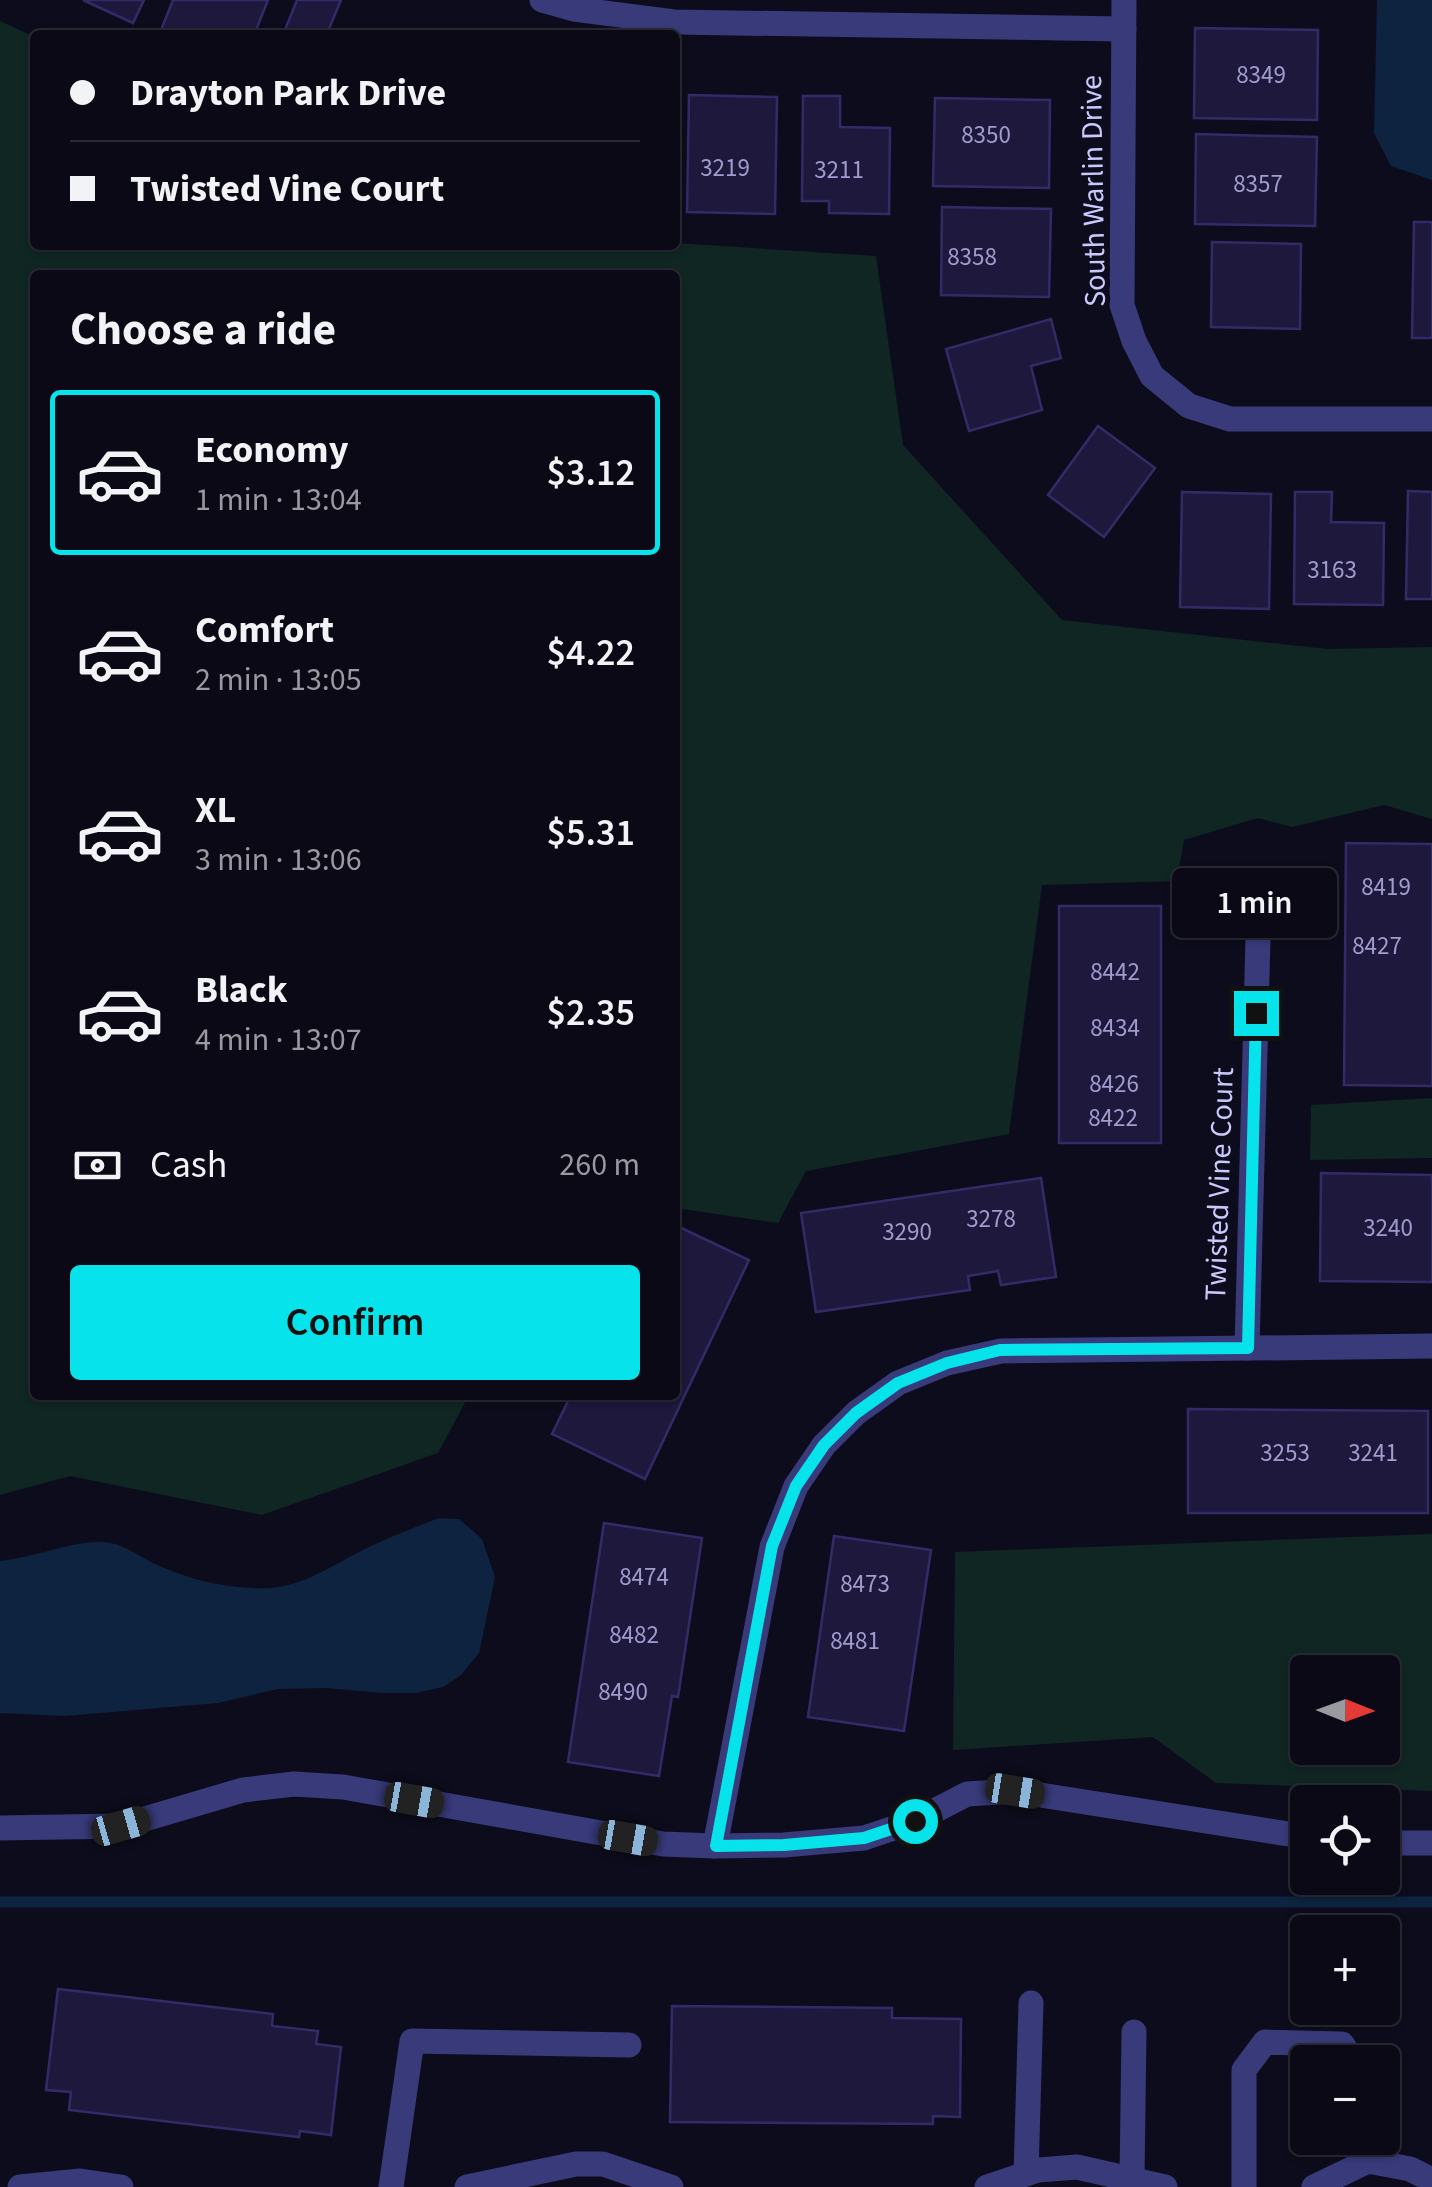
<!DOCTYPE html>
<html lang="en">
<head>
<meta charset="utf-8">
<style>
	:root { --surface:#0a0915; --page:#13121e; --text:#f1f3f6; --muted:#999aa0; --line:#2a2a34; --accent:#07e3eb }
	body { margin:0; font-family:"Source Sans 3",sans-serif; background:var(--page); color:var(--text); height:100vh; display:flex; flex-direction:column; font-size:38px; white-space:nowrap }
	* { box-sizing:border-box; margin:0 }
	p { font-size:32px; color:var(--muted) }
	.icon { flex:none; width:55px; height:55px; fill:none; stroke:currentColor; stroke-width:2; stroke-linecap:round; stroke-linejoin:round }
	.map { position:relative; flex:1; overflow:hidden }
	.panel { position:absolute; left:30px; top:270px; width:650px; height:1130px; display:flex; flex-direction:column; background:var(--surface); border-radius:10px; box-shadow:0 2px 8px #0004,0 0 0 2px var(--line) }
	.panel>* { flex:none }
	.guide { position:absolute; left:30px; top:30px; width:650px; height:220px; border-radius:10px; box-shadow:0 2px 8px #0004,0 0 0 2px var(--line); display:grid; align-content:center; height:220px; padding:0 40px; background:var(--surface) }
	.needle { width:65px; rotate:91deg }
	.controls { position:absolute; left:1290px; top:1655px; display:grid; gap:20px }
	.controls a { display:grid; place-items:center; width:110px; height:110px; border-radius:10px; background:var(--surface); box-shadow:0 2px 8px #0004,0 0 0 2px var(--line); font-size:50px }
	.end { position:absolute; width:45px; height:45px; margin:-22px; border:12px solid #07e3eb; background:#111; box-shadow:0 0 0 5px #111 }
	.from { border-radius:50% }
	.bubble { position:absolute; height:70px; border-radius:10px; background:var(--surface); box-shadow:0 2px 8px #0004,0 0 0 2px var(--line); font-size:32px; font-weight:600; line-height:70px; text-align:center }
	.car { position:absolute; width:30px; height:60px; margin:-30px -15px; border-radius:12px; box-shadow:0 0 8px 2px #0007; background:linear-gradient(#222 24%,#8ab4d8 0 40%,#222 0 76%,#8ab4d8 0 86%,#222 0) }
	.guide b { display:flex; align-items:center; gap:35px; height:95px; font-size:38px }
	.guide b+b { border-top:2px solid var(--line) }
	.guide i { width:25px; height:25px; background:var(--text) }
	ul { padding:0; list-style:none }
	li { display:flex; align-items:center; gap:30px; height:165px; margin:0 20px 15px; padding:0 20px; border:5px solid transparent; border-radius:10px }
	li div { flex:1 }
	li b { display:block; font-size:38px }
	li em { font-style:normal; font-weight:600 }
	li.selected { border-color:var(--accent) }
	li>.icon { width:90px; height:90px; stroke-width:1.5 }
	h2 { padding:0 40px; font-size:45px; line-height:120px }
	.pay { display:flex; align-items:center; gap:25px; height:110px; padding:0 40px; font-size:38px }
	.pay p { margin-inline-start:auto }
	.cta { display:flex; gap:20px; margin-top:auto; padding:20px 40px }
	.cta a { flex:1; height:115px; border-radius:10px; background:var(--accent); color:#111; font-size:40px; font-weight:600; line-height:115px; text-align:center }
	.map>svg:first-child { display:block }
	.green { fill:#0f2623; fill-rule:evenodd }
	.water { fill:#0d233f }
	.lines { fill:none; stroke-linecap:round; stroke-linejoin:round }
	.stream { stroke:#0d233f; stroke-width:11 }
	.building { fill:#1d183c; stroke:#332b68; stroke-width:2.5 }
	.minor { stroke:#383a7a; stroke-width:25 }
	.route { stroke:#07e3eb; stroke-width:12 }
	.labels { text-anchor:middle; stroke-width:10; stroke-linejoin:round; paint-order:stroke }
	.number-label { font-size:25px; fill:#a09ccd }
	.street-label { font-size:30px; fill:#cbc8fd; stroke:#0d0c1c }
</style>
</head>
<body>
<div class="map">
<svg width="1432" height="2187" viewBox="0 0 1432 2187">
	<rect width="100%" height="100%" fill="#0d0c1c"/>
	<g class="green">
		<path d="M0,21l35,16v208l640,-2 201,13 27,189 159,175 265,29 105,-2v172l-48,-14 -92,22 -34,-9 -74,22 -7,41 -135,4 -33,249 -203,37 -28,52 -103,-15v-933h-640v1120h434l-31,58 -176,62 -192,-39 -70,19z"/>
		<path d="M1432,1098v60l-122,2 1,-55z"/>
		<path d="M1432,1534v257l-216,-8 -63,-46 -200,13 2,-198zM1308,1672h74v76h-74z"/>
	</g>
	<g class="water">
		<path d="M1377,0h55v180l-41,-14 -17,-33z"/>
		<path d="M439,1518l20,1 23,20 13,38 -16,76 -18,22 -18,12 -28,6h-31l-58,-5 -48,1 -60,14 -153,13 -65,-3v-152c32,-3 77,-21 104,-19 19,2 32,12 49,21 35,17 78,27 118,25 32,-3 56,-19 84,-34 27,-14 55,-25 84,-36z"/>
	</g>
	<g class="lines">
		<path class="stream" d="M0,1902h1432"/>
	</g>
	<g class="building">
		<path d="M83,0h61l-11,23z"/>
		<path d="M173,0h95l-14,35h-95z"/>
		<path d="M297,0h44l-13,31 9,4h-54z"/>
		<path d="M1195,28l123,2 -1,90 -123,-2z"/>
		<path d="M689,95l88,2 -2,117 -88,-2z"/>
		<path d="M803,96h37v31l50,1 -1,86 -60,-1v-12h-27z"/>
		<path d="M935,98l115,2 -1,88 -116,-2z"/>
		<path d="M1196,134l121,3 -2,89 -120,-2z"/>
		<path d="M942,207l109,2 -2,88 -108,-2z"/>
		<path d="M1414,222h18v116h-20z"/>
		<path d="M1212,242l89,2 -1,85 -89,-2z"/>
		<path d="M1051,319l10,39 -30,8 11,44 -73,21 -23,-82z"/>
		<path d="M1098,426l57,42 -51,69 -56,-42z"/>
		<path d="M1408,491l24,1v107h-26z"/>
		<path d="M1182,492l89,2 -2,115 -89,-2z"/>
		<path d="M1295,492h37l-1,30 53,1 -1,82 -89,-1z"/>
		<path d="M1346,843l86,1v242l-88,-1z"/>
		<rect x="1059" y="906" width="102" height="237"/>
		<path d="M1321,1173l111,2v107l-112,-1z"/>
		<path d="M1041,1178l15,99 -55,8 -3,-14 -30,5 2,14 -154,22 -15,-99z"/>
		<path d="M675,1225l74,35 -104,219 -93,-45 19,-39h104z"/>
		<path d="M1188,1409l240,2v102h-240z"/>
		<path d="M604,1523l98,15 -24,159 -6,-1 -13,80 -91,-14z"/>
		<path d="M834,1536l97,14 -27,181 -96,-14z"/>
		<path d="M58,1989l215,25 -1,12 46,5 -2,13 25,3 -10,88 -31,-4 -1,6 -230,-27 2,-18 -25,-2z"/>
		<path d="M672,2006l220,2v10l69,1 -1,98 -27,-1v8l-263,-2z"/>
	</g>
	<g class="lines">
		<g class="minor">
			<path d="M542,0l32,9 100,13 450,7"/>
			<path d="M1124,0l-2,305 12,36 18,35 37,30 41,13h202"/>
			<path d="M1247,1348l12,-446"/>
			<path d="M0,1828l121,-2 122,-36 51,-6 49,3 320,57 52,2 69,-1 80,-7 51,-17 52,-27 48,-3 293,46"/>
			<path d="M1382,1843h50"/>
			<path d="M715,1846l57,-299 24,-61 28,-41 32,-32 42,-30 49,-20 54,-12 431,-5"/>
			<path d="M1026,2174l5,-171"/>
			<path d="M1132,2179l2,-147"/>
			<path d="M20,2187l60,-6 41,6"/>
			<path d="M391,2187l21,-146 217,4"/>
			<path d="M467,2187l109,-23h27l68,23"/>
			<path d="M987,2187l51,-17 39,-3 88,20"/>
			<path d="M1244,2187v-117l21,-28 77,2 12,18"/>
			<path d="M1314,2187l54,-26 42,8 22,11"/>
		</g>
	</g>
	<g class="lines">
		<path class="route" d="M915,1821l-51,17 -80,7 -68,1 56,-300 24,-60 28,-41 32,-32 42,-30 49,-20 53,-13 248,-2 8,-335"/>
	</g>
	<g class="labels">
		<g class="number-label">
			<text x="1261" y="83">8349</text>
			<text x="986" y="143">8350</text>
			<text x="725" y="176">3219</text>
			<text x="839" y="178">3211</text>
			<text x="1258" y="192">8357</text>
			<text x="972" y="265">8358</text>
			<text x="1332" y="578">3163</text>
			<text x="1386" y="895">8419</text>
			<text x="1377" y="954">8427</text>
			<text x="1115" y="980">8442</text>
			<text x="1115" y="1036">8434</text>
			<text x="1114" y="1092">8426</text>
			<text x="1113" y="1126">8422</text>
			<text x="991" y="1227">3278</text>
			<text x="1388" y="1236">3240</text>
			<text x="907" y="1240">3290</text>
			<text x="1285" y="1461">3253</text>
			<text x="1373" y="1461">3241</text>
			<text x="644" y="1585">8474</text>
			<text x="865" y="1592">8473</text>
			<text x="634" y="1643">8482</text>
			<text x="855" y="1649">8481</text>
			<text x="623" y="1700">8490</text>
		</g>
		<g class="street-label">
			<text transform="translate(1093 191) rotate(-91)" y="10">South Warlin Drive</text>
			<text transform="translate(1219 1184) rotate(-88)" y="10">Twisted Vine Court</text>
		</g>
	</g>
</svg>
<div class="controls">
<a><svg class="needle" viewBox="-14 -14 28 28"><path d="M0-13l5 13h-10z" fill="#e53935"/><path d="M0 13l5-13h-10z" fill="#999aa0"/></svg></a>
<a><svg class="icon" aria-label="locate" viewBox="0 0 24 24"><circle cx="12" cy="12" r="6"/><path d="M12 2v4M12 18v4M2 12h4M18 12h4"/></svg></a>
<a>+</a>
<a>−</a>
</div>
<i class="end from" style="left:915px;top:1821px"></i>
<i class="end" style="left:1256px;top:1013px"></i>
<div class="bubble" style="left:1172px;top:868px;width:165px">1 min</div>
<i class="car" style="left:1015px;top:1791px;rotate:99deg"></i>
<i class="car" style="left:414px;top:1800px;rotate:100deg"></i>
<i class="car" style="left:121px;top:1826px;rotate:74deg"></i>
<i class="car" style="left:628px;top:1838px;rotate:100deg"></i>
<div class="guide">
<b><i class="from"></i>Drayton Park Drive</b>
<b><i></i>Twisted Vine Court</b>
</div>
<section class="panel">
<h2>Choose a ride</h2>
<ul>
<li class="selected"><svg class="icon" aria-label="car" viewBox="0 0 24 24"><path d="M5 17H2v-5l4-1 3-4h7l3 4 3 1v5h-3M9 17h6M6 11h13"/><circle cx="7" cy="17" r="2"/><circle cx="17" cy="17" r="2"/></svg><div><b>Economy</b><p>1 min · 13:04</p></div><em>$3.12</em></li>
<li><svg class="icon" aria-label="car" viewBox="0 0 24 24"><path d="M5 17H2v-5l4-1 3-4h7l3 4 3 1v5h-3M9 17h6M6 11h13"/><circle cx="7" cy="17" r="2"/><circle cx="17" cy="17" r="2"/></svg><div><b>Comfort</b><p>2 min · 13:05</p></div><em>$4.22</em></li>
<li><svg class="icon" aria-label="car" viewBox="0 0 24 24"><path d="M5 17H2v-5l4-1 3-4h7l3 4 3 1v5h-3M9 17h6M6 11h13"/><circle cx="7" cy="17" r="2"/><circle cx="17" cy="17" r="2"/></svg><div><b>XL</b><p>3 min · 13:06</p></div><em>$5.31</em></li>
<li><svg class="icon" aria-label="car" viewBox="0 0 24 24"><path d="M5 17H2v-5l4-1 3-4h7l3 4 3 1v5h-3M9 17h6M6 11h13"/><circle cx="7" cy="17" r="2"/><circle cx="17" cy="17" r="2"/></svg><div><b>Black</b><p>4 min · 13:07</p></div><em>$2.35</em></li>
</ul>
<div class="pay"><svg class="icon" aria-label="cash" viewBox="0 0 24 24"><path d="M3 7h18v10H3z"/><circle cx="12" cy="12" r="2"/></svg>Cash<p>260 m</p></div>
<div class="cta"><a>Confirm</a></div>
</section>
</div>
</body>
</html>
